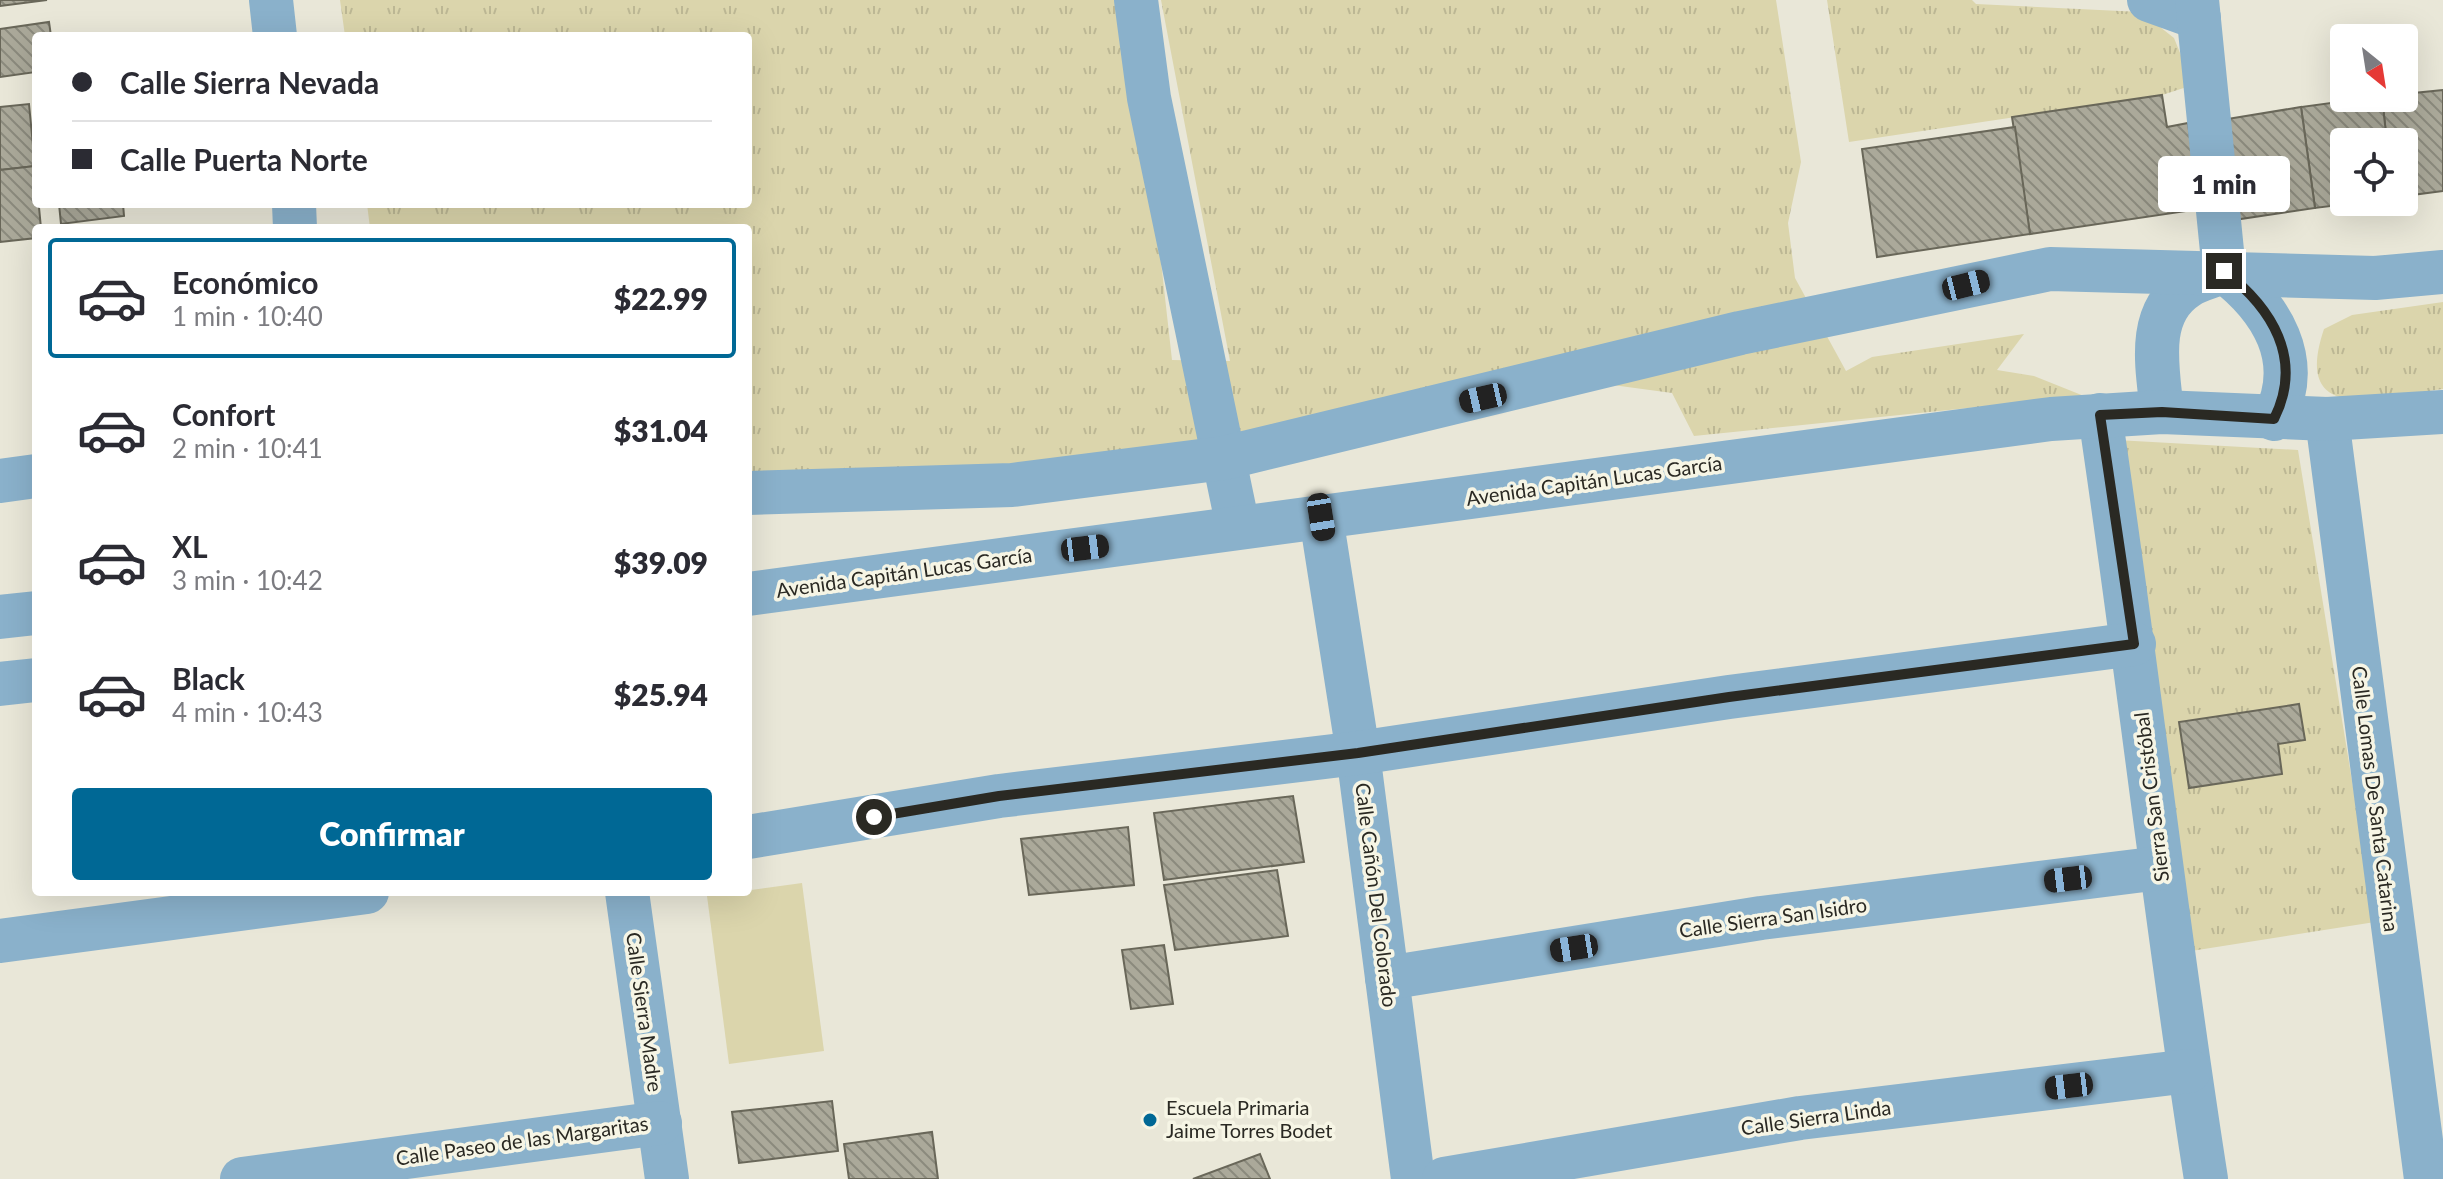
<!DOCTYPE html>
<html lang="es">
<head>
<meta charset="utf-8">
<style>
	:root { --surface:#fff; --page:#f7f7f7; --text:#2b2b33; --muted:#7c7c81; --line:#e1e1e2; --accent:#006895 }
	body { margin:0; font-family:Lato,sans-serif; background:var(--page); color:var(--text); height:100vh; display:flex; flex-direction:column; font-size:30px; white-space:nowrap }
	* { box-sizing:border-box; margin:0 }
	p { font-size:26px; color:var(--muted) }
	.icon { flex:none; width:44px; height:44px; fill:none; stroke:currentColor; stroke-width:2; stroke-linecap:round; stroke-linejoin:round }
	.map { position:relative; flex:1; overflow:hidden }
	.details { position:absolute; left:32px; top:224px; width:720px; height:672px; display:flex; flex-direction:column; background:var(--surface); border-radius:8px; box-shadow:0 8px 32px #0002 }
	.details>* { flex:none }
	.hud { position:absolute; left:32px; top:32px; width:720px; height:176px; border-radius:8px; box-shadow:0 8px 32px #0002; display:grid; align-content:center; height:176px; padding:0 40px; background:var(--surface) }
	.needle { width:52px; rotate:150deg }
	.fabs { position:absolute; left:2330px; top:24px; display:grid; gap:16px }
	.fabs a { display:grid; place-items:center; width:88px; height:88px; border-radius:8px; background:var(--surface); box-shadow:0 8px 32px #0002; font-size:40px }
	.end { position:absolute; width:36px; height:36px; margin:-18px; border:10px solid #2a2923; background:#fff; box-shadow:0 0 0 4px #fff }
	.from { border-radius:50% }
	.bubble { position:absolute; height:56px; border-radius:8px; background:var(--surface); box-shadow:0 8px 32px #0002; font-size:26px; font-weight:800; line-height:56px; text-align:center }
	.car { position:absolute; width:24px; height:48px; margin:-24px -12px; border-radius:10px; box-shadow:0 0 6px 2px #0007; background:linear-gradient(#222 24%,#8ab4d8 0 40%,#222 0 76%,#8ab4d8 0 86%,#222 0) }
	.hud b { display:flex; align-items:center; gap:28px; height:76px; font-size:30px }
	.hud b+b { border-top:2px solid var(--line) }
	.hud i { width:20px; height:20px; background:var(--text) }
	ul { padding:14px 0 0; list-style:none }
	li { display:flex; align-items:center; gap:24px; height:120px; margin:0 16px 12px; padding:0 24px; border:4px solid transparent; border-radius:8px }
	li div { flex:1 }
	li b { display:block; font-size:30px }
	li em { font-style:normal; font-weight:800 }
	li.on { border-color:var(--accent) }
	li>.icon { width:72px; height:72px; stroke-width:1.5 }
	.action { display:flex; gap:16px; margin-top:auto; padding:16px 40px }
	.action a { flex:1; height:92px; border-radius:8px; background:var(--accent); color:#fff; font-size:32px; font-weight:800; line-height:92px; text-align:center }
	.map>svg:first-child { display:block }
	.grass { fill:url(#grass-tufts) }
	.pitch { fill:#dbd5ac }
	.building { fill:url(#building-back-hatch); stroke:#696759; stroke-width:2 }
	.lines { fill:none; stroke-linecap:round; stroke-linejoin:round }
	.minor { stroke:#8ab1cb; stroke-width:44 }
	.route { stroke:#2a2923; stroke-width:10 }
	.poi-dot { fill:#006895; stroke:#f6f5e5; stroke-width:3 }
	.labels { text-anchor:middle; stroke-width:7; stroke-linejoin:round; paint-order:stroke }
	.street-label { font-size:20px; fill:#2a2923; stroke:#f6f5e5 }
	.poi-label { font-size:20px; fill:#2a2923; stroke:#f6f5e5; text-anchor:start }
</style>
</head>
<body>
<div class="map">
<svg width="2443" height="1179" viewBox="0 0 2443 1179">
	<defs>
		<pattern id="grass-tufts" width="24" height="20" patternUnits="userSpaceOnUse" patternTransform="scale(2)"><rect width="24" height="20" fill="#dbd5ac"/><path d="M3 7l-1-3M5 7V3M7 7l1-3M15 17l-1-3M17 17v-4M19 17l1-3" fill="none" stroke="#bcb794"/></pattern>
		<pattern id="building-back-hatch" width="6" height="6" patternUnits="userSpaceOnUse" patternTransform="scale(2)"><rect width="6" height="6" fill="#aba99a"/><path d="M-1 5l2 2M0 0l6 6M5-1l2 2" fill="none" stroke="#8b8a7d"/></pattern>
	</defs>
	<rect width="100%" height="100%" fill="#e9e7d8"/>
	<g class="grass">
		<path d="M340,0h774l39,190 19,170 58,1 -69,-361h615l25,162 -13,61 7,55 51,93 26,-14 152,-23 -27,36 37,6 50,20 -390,40 -22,-43 -141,-19 -357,82 -426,25v-253h-378l-3,-24h381v-168h-403z"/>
		<path d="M1827,0h145l4,4 165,8 33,26 19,47 -31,10 -313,47z"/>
		<path d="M2443,302v87c-56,7 -153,40 -119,-60l28,-14z"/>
		<path d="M2116,440l182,10 77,472 -190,30z"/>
	</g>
	<path class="pitch" d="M802,883l22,168 -95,13 -22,-168z"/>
	<g class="building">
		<path d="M0,0h47l-47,6z"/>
		<path d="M49,22l2,14h-15v36l-36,5v-48z"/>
		<path d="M2443,90v101l-39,5v-54h-17l-5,-44h22v-4z"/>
		<path d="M2162,95l5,32 21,-4 12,86 -170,25 -18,-117z"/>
		<path d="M2368,98h14l5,44h-43v60h19l-48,6 -14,-101z"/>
		<path d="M29,104l6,62 -35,4v-63z"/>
		<path d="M2301,107l14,101 -88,13 -12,-100z"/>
		<path d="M2015,127l15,107 -153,23 -15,-108z"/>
		<path d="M35,166l6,62h-5v10l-36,4v-72z"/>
		<path d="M59,204h64l1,12 -63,8z"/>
		<path d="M2299,704l6,36 -27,4 4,30 -93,14 -10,-66z"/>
		<path d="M1293,796l11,66 -140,18 -10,-67z"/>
		<path d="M1128,827l6,58 -105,10 -8,-56z"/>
		<path d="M1277,870l11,66 -113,14 -11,-65z"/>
		<path d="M1164,945l9,59 -42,5 -9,-59z"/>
		<path d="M832,1101l6,50 -99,12 -7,-51z"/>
		<path d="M932,1132l6,47h-89l-5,-35z"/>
		<path d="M1260,1154l10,25h-77z"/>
	</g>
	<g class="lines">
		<g class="minor">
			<path d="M271,0l4,36"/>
			<path d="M1136,0l13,98 89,429"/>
			<path d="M2149,0l50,18"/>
			<path d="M2197,0l27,271c48,37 80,89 50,148"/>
			<path d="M294,204l1,24"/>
			<path d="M2162,412c-4,-42 -17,-98 25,-125 10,-7 24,-10 36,-15"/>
			<path d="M2100,415c38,255 66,510 106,764"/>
			<path d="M2327,419l99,760"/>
			<path d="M0,481l36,-5"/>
			<path d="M748,493l264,-8 212,-27 516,-125 310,-64 325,9 68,-6"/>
			<path d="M1321,517l37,236 55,426"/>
			<path d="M748,594l1303,-175 111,-7 165,7 116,-7"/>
			<path d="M0,617l36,-4"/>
			<path d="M0,684l36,-4"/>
			<path d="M748,837l251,-41 359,-43 371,-56 405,-53"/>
			<path d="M627,892l40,287"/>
			<path d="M0,941l367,-49"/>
			<path d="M1387,978l374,-60 399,-50"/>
			<path d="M242,1179l418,-56"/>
			<path d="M1444,1179l356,-61 389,-47"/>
		</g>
	</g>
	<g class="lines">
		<path class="route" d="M874,817l125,-21 359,-43 371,-56 405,-53 -34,-229 62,-3 112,7c30,-60 -2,-111 -50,-148"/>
	</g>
	<circle class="poi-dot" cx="1150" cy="1120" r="8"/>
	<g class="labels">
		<g class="street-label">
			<text transform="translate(1594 481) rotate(-8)" y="7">Avenida Capitán Lucas García</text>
			<text transform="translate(904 573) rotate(-8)" y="7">Avenida Capitán Lucas García</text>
			<text transform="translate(2152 797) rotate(-97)" y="7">Sierra San Cristóbal</text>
			<text transform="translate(2375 799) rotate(83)" y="7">Calle Lomas De Santa Catarina</text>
			<text transform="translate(1376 895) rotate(83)" y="7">Calle Cañón Del Colorado</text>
			<text transform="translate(1773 918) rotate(-8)" y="7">Calle Sierra San Isidro</text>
			<text transform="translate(644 1012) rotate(82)" y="7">Calle Sierra Madre</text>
			<text transform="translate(1816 1118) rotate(-8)" y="7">Calle Sierra Linda</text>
			<text transform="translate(522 1141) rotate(-8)" y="7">Calle Paseo de las Margaritas</text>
		</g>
		<g class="poi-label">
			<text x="1166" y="1115">Escuela Primaria<tspan x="1166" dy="23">Jaime Torres Bodet</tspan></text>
		</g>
	</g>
</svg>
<div class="fabs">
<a><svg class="needle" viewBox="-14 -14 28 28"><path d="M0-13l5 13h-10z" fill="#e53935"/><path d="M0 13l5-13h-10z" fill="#7c7c81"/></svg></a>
<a><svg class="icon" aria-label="locate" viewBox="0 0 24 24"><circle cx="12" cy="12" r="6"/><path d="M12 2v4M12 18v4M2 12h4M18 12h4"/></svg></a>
</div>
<i class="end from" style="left:874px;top:817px"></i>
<i class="end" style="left:2224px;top:271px"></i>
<div class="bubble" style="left:2158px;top:156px;width:132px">1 min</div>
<i class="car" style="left:1966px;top:285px;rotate:76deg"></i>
<i class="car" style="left:1483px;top:398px;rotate:257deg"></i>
<i class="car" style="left:1321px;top:517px;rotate:171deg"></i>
<i class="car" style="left:1085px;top:548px;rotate:83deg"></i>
<i class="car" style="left:2068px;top:879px;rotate:263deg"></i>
<i class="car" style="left:1574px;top:948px;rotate:261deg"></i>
<i class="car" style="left:2069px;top:1086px;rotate:263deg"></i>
<div class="hud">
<b><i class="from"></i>Calle Sierra Nevada</b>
<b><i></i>Calle Puerta Norte</b>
</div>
<section class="details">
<ul>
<li class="on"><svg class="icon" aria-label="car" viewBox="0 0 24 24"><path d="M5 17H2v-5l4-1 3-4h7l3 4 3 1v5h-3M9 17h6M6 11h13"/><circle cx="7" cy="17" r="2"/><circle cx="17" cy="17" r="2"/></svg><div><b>Económico</b><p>1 min · 10:40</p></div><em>$22.99</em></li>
<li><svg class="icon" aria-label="car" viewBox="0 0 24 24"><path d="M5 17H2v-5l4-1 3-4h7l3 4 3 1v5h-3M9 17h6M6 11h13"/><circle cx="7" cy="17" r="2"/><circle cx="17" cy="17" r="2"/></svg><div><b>Confort</b><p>2 min · 10:41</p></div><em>$31.04</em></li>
<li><svg class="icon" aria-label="car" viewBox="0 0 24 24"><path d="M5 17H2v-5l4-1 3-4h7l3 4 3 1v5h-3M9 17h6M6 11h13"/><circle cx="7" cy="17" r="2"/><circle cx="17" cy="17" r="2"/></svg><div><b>XL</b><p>3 min · 10:42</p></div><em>$39.09</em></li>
<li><svg class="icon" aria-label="car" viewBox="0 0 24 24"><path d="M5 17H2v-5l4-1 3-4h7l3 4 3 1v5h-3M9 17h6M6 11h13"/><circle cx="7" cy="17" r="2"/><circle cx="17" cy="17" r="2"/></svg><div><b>Black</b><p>4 min · 10:43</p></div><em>$25.94</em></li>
</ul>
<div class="action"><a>Confirmar</a></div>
</section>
</div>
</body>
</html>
